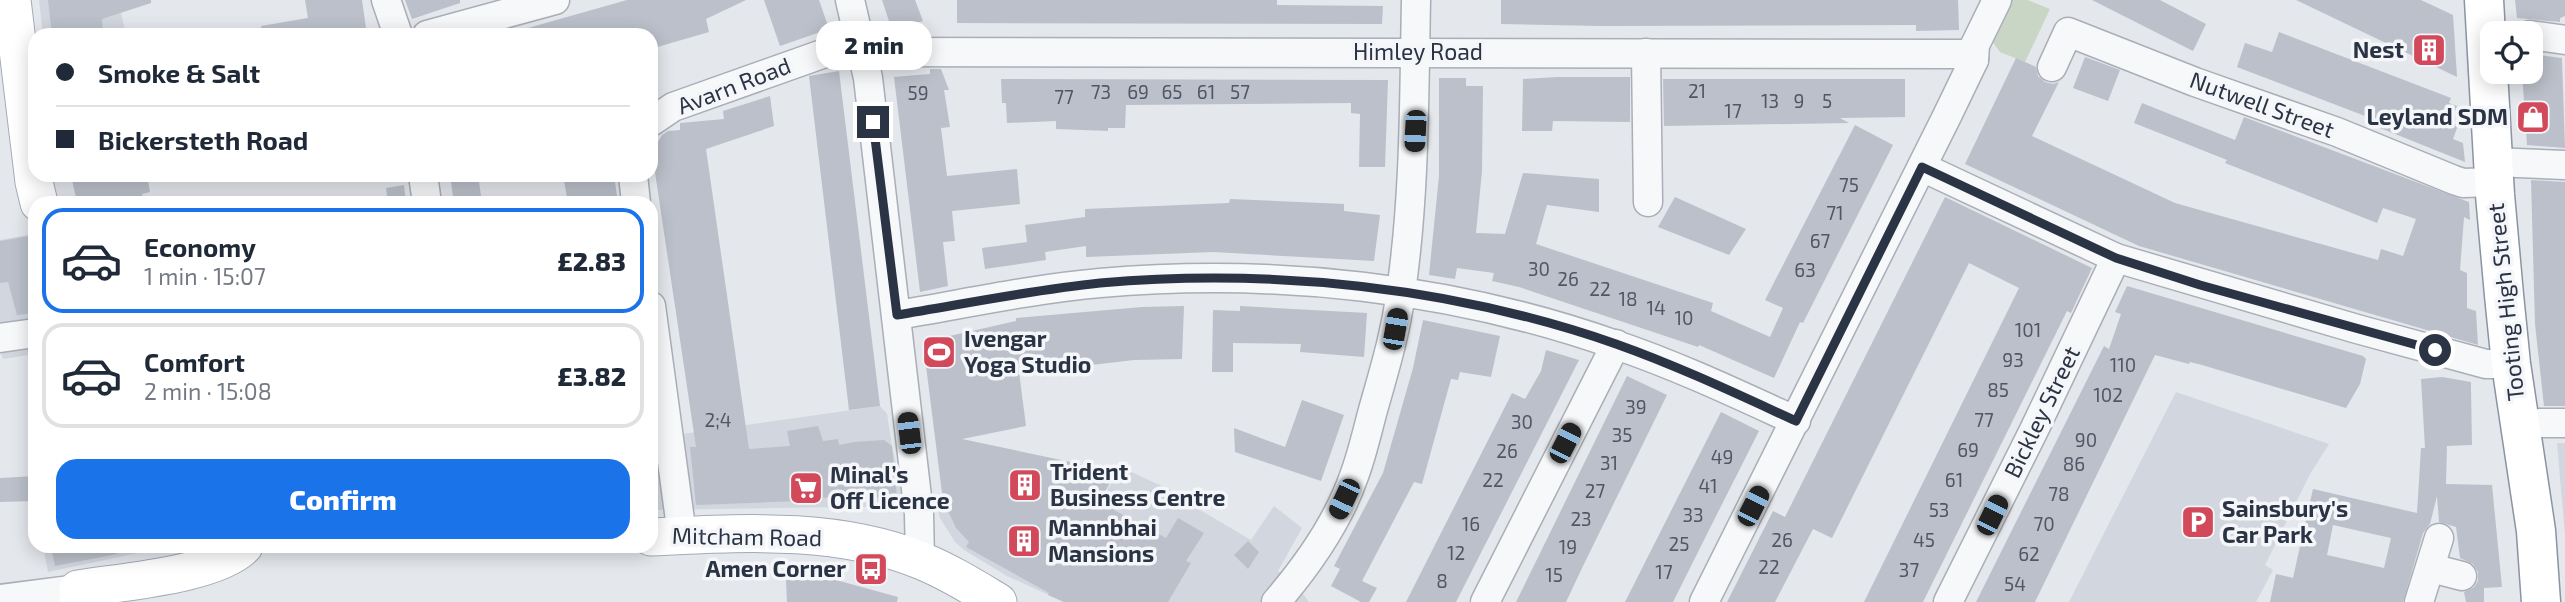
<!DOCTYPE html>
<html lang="en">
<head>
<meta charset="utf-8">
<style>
	:root { --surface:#fff; --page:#f2f2f3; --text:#1f2937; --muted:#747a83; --line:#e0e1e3; --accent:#1a73e8 }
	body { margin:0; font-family:"Exo 2",sans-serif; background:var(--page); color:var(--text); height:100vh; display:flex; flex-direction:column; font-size:26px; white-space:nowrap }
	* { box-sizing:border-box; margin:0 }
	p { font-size:23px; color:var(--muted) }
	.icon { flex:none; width:38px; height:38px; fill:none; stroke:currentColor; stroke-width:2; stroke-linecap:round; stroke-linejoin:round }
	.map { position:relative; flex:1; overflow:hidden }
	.panel { position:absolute; left:28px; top:196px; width:630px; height:357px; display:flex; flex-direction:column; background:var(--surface); border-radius:21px; box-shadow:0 4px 18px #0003 }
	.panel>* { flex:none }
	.hud { position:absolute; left:28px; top:28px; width:630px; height:154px; border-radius:21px; box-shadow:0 4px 18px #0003; display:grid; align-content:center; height:154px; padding:0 28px; background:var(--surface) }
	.fabs { position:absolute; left:2480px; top:21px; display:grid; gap:14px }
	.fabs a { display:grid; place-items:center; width:63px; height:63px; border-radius:14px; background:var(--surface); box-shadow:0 4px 18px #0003; font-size:35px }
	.end { position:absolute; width:32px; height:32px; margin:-16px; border:9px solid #2b3445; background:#fff; box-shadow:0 0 0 4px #fff }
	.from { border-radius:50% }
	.bubble { position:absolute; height:49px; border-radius:21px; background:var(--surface); box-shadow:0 4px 18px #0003; font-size:23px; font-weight:800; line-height:49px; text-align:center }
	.car { position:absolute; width:21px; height:42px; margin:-21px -10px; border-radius:9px; box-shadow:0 0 5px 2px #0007; background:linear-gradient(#222 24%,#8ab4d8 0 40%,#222 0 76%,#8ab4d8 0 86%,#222 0) }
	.hud b { display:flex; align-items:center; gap:24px; height:66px; font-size:26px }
	.hud b+b { border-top:2px solid var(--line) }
	.hud i { width:18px; height:18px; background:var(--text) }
	ul { padding:12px 0 0; list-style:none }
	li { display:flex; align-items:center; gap:21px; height:105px; margin:0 14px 10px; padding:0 14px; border:4px solid var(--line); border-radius:21px }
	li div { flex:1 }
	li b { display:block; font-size:26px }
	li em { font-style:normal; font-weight:800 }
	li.current { border-color:var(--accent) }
	li>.icon { width:63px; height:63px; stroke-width:1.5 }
	.action { display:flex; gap:14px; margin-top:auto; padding:14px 28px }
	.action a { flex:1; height:80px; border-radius:21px; background:var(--accent); color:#fff; font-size:28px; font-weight:800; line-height:80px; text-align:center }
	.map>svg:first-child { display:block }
	.built { fill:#d2d6de }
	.green { fill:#c9d6c5 }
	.building { fill:#bbc0ca; fill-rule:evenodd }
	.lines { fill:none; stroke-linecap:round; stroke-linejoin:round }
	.minor-casing { stroke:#a9aeb7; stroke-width:31 }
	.major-casing { stroke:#a3abb8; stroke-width:39 }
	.highway-casing { stroke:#8b94a3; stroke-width:41 }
	.minor { stroke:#f7f8fa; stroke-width:28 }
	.major { stroke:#fff; stroke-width:37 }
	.highway { stroke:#fff; stroke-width:38 }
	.route { stroke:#2b3445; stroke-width:9 }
	.labels { text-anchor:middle; stroke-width:7; stroke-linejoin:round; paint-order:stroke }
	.number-label { font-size:19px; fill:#4f5766 }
	.poi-label { font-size:23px; font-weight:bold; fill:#2b3445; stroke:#f4f6f9; text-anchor:start }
	.street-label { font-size:23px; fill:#2b3445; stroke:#f4f6f9 }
</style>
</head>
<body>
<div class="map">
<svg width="2565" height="602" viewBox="0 0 2565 602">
	<rect width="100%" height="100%" fill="#e4e7ec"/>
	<g class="built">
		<path d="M39,0h79l8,35h-83z"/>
		<path d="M33,234l2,3v117l-32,5 -3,-11v-108z"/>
		<path d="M2176,392l153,52 -19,30 -45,91 8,5 -17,32h-187z"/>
		<path d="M880,406l7,8 5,32 13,60 -254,4v-84l3,12z"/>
		<path d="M2557,443h8v91l-4,-44z"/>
		<path d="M1121,467l64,30 5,7 61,36 23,-34 28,22 -24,43 23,20 8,11h-245l-57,-26 -43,-26 -9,-8 -15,-24 -5,-21 7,-4h5l131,47z"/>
		<path d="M43,546h128l-123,26z"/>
	</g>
	<path class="green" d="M2011,0h17l22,9 -25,53 -25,-10 -9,-12z"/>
	<g class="building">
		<path d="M48,0h103v3l-49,16 1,15 -51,1z"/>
		<path d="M305,0h57l5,35h-105l-1,-9 47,-8z"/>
		<path d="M405,0h55v3l-48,16z"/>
		<path d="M627,0h119l-40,19 3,13 -55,16 -3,-13h-129l-1,-5z"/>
		<path d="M764,0h55l10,29 -49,17z"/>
		<path d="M882,0h33l8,21 -31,9z"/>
		<path d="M957,0h320v5l106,1 -1,18 -425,-1z"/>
		<path d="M1501,0h457l1,30 -43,1v-6l-315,1 -100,-2z"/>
		<path d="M2092,0h68l46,24 -13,27z"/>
		<path d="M2296,0h125l32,15 4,62z"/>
		<path d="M2515,0h50v16l-5,2v4l-43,-4z"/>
		<path d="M2279,32l172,66 -2,5 8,3 -7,16 8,3 -5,14 10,4 2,19 -95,-38 3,-5 -136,-52 8,-24 27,9z"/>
		<path d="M2530,54l32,4 3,90 -38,-3 -5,-73h8z"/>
		<path d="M2085,57l35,13 -12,31 -35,-13z"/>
		<path d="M2016,58l20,9 2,9 7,6 8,2 6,-2 -27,54 143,67 203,57 3,-11 22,7 13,-37 -33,-11 -6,15 -152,-60 2,-3 -93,-37 8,-20 93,37 9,-23 225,85 1,18 -6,-3 -4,53 7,3v35l9,3 2,34 -339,-99 -174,-82z"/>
		<path d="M930,69h11l8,21h-5l6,37 -9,1 6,48 70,-7 3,35 -68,7 3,30 -12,1 5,44 -28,6 -26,-215 36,-3z"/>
		<path d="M839,71l41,335 -31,4 -40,-334z"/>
		<path d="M1557,77h73v45l-77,-1 -1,10h-30l1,-52z"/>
		<path d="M1439,78h27v8h17l-1,85 -6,62 29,1 18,-61 76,6v33l-52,-7 -11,39 177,59 -2,8 59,26 13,-29 -18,-8 90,-175 38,20 -90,178 -3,-1 -26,56 -75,-33 -1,2 -179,-60 -27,-6 2,-8 -37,-5 -2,11 -26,-4 10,-99z"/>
		<path d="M1001,79l387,1 -3,87h-26l1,-53 -9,-1v-10l-225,2 -1,23h-17v3l-52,-2v-8l-49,2 -1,-20h-4z"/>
		<path d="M1663,79h242v38l-65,1 9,5 -185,3z"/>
		<path d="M770,96l4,30 -68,23 43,300 41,-3 -3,-15 31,-5 5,15 15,-2 1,6 15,-3 30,-2 8,6 5,51 -97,1v3l-104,4 -6,-58h6l-44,-295 10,-17 6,-4 12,-1v-7l44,-4 -1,-8z"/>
		<path d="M71,175h76l3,17 -8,2 2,9h-67z"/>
		<path d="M450,175h28l4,28h-28z"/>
		<path d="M563,175h51l4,28h-50z"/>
		<path d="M2531,180l34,2v224h-21l-9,-82z"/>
		<path d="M404,185l2,18h-18l-2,-15z"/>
		<path d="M1675,197l71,32 -17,26 -71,-28z"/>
		<path d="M1945,197l147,71 -21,45 -4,-2 -144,291h-59l155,-314 -50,-25 -137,275 -19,-9 -38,73h-48l46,-91 12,6z"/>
		<path d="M1230,199l114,5v7l36,4 -6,46 -161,-9 -127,5v-11l-41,6 1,8 -61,9 -3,-21 45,-6 -2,-17 60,-8v-8l144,-6z"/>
		<path d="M29,236l6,9v68l-18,2 -9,-33 -8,1v-42z"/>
		<path d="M2127,286l236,70 3,3 -6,25 -14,24 -144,-43 -12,-3 -1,2 -34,-9 -120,247h-59l128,-256 5,3 12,-35 -6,-2z"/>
		<path d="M1184,306l-2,53 -48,1 -51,6 -1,-8 -64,6 8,62 -64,13 118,25 30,19 -11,19 67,36 12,-20 26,15 -18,28 5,2 -23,39h-104l-16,-7 1,-2 -83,-46 3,-5 -13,-14 -8,-17 -2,-18h-4l-19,-151 93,-21v-3l126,-11z"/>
		<path d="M1240,306l127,7 -3,44 -64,-5 1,-8 -68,-1v29h-21l1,-62 27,1z"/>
		<path d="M1423,320l77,16 -9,41 -31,-5 -2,8 -7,-1 -29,105 -8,-2 -52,99 15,7 -8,14h-8l-30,-16 9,-17 -6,-3 49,-93 30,-105z"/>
		<path d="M1546,350l33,10 -123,242h-50l106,-209 13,6 16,-28z"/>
		<path d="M1627,376l40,19 -83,169 -18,38h-50z"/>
		<path d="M2442,377l29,5v8l1,55 -25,1 -1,38 46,1 10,102 -18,1v14h-18l-2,-10 10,-5 4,-6v-9l-5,-8 -13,-6 -4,-31 -17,-5 -2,-26 -7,28 -7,9 -20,69h-133l6,-28 17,4 13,-59 -3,-1 4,-16h3l3,-13 104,24 4,-65h4l-4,-69zM2333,525l58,13 -7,30 -57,-13z"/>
		<path d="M1302,400l42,15 -23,66 -86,-29 -1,-24 51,19z"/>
		<path d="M1721,412l38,19 -51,101 -35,70h-48z"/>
		<path d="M35,476v25l-35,1v-24z"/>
		<path d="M1248,541l11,11 -11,17 -14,-14z"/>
		<path d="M51,546h65l1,8 -62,12z"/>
		<path d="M786,580h50l62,17 -1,5h-110z"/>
	</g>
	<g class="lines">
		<g class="minor-casing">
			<g id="minor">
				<path d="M386,0l12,35"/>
				<path d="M850,0l18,78 51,436 1,46"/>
				<path d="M427,35l128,-35"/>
				<path d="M2530,35l35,5"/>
				<path d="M861,52l1101,2 12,6"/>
				<path d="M1646,53l2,149"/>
				<path d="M2052,67l16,-35 127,50 142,50 117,48 9,3 31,-1"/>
				<path d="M651,122l22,-15 186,-66"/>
				<path d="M2493,162l72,3"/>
				<path d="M1922,167l194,91 241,71 129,35h25"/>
				<path d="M423,175l4,28"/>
				<path d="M633,175l3,28"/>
				<path d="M651,306l31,229"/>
				<path d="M897,315c67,-11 135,-26 203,-32 174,-15 352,4 516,62 62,21 121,49 180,76"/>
				<path d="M0,338l35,-5"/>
				<path d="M2520,427l19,-4h26"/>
				<path d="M2431,568l31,8"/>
				<path d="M0,599l78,-10"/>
				<path d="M1276,602c31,-36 62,-80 78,-126 8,-21 13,-44 19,-66 11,-39 23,-78 28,-119 14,-96 13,-194 15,-291"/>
				<path d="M1485,602l131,-258"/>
				<path d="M1704,602l243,-486 27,-56 1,-15 22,-45"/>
				<path d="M1948,602l86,-172 82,-172"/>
				<path d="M2419,602l20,-64"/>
			</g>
		</g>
		<g class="major-casing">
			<g id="major">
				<path d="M12,0l22,182 5,21"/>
				<path d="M651,537c90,-4 186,-11 271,24 27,11 51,26 76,41"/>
				<path d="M79,602l-1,-13c42,-7 138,-14 166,-43"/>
			</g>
		</g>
		<g class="highway-casing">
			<path id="highway" d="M2484,0l11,195 9,100 7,69 25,167 5,71"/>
		</g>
		<use href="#minor" class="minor"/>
		<use href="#major" class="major"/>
		<use href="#highway" class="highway"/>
	</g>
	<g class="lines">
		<path class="route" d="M873,122l24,193c67,-11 135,-25 203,-32 173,-15 353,4 516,61 62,22 121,50 180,77l126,-254 194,91 84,27 235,65"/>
	</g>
	<defs>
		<g id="building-square" transform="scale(1.75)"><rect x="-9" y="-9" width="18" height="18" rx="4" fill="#d1495b" stroke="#f4f6f9"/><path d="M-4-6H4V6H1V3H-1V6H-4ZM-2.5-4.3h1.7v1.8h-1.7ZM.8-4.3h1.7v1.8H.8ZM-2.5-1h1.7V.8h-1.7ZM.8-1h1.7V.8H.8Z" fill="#fff"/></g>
		<g id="shop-square" transform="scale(1.75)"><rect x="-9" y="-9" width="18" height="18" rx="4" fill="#d1495b" stroke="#f4f6f9"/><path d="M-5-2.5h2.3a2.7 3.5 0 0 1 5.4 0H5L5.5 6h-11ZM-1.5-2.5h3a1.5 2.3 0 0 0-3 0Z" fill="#fff"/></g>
		<g id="stadium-square" transform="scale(1.75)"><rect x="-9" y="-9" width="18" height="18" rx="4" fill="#d1495b" stroke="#f4f6f9"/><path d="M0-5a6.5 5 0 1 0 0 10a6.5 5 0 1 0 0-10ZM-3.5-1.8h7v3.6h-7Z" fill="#fff"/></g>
		<g id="supermarket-square" transform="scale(1.75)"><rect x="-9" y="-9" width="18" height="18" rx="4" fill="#d1495b" stroke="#f4f6f9"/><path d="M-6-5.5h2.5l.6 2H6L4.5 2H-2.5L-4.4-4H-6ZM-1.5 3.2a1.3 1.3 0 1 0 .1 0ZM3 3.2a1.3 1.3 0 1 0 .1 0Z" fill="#fff"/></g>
		<g id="parking-square" transform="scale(1.75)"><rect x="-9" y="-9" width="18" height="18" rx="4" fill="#d1495b" stroke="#f4f6f9"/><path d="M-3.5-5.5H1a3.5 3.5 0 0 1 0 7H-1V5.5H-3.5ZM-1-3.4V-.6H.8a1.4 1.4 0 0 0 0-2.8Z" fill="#fff"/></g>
		<g id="bus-square" transform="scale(1.75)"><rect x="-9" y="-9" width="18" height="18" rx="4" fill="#d1495b" stroke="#f4f6f9"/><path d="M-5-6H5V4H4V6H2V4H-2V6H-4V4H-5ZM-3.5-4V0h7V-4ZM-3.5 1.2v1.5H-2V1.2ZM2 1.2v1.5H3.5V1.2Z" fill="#fff"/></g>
	</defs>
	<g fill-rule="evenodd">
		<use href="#building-square" x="2429" y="50"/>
		<use href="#shop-square" x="2533" y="117"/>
		<use href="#stadium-square" x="939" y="352"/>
		<use href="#building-square" x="1025" y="485"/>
		<use href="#supermarket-square" x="806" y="488"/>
		<use href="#parking-square" x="2198" y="522"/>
		<use href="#building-square" x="1024" y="541"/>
		<use href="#bus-square" x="871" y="569"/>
	</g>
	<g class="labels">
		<g class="number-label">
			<text x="1697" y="98">21</text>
			<text x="1101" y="99">73</text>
			<text x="1138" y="99">69</text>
			<text x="1172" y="99">65</text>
			<text x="1206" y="99">61</text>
			<text x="1240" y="99">57</text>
			<text x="918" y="100">59</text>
			<text x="1064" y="104">77</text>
			<text x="1770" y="108">13</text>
			<text x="1799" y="108">9</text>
			<text x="1827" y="108">5</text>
			<text x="1733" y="118">17</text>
			<text x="1849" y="192">75</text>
			<text x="1835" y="220">71</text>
			<text x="1820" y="248">67</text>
			<text x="1539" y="276">30</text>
			<text x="1805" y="277">63</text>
			<text x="1568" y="286">26</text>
			<text x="1600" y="296">22</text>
			<text x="1628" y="306">18</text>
			<text x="1656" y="315">14</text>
			<text x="1684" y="325">10</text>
			<text x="2028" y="337">101</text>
			<text x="2013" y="367">93</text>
			<text x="2123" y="372">110</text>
			<text x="1998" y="397">85</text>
			<text x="2108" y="402">102</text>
			<text x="1636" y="414">39</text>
			<text x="718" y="427">2;4</text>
			<text x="1984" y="427">77</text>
			<text x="1522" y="429">30</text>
			<text x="1622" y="442">35</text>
			<text x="2086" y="447">90</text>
			<text x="1968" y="457">69</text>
			<text x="1507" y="458">26</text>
			<text x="1722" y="464">49</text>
			<text x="1609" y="470">31</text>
			<text x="2074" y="471">86</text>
			<text x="1493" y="487">22</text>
			<text x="1954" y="487">61</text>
			<text x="1708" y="493">41</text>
			<text x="1595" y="498">27</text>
			<text x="2059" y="501">78</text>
			<text x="1939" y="517">53</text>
			<text x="1693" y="522">33</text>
			<text x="1581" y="526">23</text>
			<text x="1471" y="531">16</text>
			<text x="2044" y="531">70</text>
			<text x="1782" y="547">26</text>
			<text x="1924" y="547">45</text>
			<text x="1679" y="551">25</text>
			<text x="1568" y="554">19</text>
			<text x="1456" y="560">12</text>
			<text x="2029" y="561">62</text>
			<text x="1769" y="574">22</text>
			<text x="1909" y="577">37</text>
			<text x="1664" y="579">17</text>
			<text x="1554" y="582">15</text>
			<text x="1442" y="588">8</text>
			<text x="2015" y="591">54</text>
		</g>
		<g class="poi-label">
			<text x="2404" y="58" text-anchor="end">Nest</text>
			<text x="2508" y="125" text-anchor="end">Leyland SDM</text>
			<text x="964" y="347">Ivengar<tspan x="964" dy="26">Yoga Studio</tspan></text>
			<text x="1050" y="480">Trident<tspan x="1050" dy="26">Business Centre</tspan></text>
			<text x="830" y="483">Minal’s<tspan x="830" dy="26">Off Licence</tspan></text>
			<text x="2222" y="517">Sainsbury's<tspan x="2222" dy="26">Car Park</tspan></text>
			<text x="1048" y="536">Mannbhai<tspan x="1048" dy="26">Mansions</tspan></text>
			<text x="846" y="577" text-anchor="end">Amen Corner</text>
		</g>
		<g class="street-label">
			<text x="1418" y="60">Himley Road</text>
			<text transform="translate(734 86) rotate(-21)" y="8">Avarn Road</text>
			<text transform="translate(2262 105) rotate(20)" y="8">Nutwell Street</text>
			<text transform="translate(2506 302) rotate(-96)" y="8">Tooting High Street</text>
			<text transform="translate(2042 412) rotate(-64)" y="8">Bickley Street</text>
			<text transform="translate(747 537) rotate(1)" y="8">Mitcham Road</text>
		</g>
	</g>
</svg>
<div class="fabs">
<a><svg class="icon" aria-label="locate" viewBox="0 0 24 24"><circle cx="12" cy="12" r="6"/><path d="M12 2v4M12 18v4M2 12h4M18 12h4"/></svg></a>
</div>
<i class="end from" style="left:2435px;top:350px"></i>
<i class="end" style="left:873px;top:122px"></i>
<div class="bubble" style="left:816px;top:21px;width:116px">2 min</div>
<i class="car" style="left:1415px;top:131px;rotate:183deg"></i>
<i class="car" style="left:1395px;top:329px;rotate:10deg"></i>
<i class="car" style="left:909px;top:433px;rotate:353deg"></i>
<i class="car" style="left:1565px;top:443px;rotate:27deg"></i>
<i class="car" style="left:1344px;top:499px;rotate:205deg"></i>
<i class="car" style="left:1753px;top:506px;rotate:27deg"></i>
<i class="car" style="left:1992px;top:515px;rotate:26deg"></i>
<div class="hud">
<b><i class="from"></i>Smoke &amp; Salt</b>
<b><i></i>Bickersteth Road</b>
</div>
<section class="panel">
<ul>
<li class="current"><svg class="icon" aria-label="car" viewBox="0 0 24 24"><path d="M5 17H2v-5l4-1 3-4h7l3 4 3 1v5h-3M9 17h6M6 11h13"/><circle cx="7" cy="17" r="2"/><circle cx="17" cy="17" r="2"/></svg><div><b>Economy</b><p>1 min · 15:07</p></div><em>£2.83</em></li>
<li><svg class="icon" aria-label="car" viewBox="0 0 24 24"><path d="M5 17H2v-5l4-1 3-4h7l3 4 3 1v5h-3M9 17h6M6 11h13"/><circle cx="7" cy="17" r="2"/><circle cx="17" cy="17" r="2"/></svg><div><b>Comfort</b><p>2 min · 15:08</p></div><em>£3.82</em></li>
</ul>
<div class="action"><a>Confirm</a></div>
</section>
</div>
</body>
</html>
